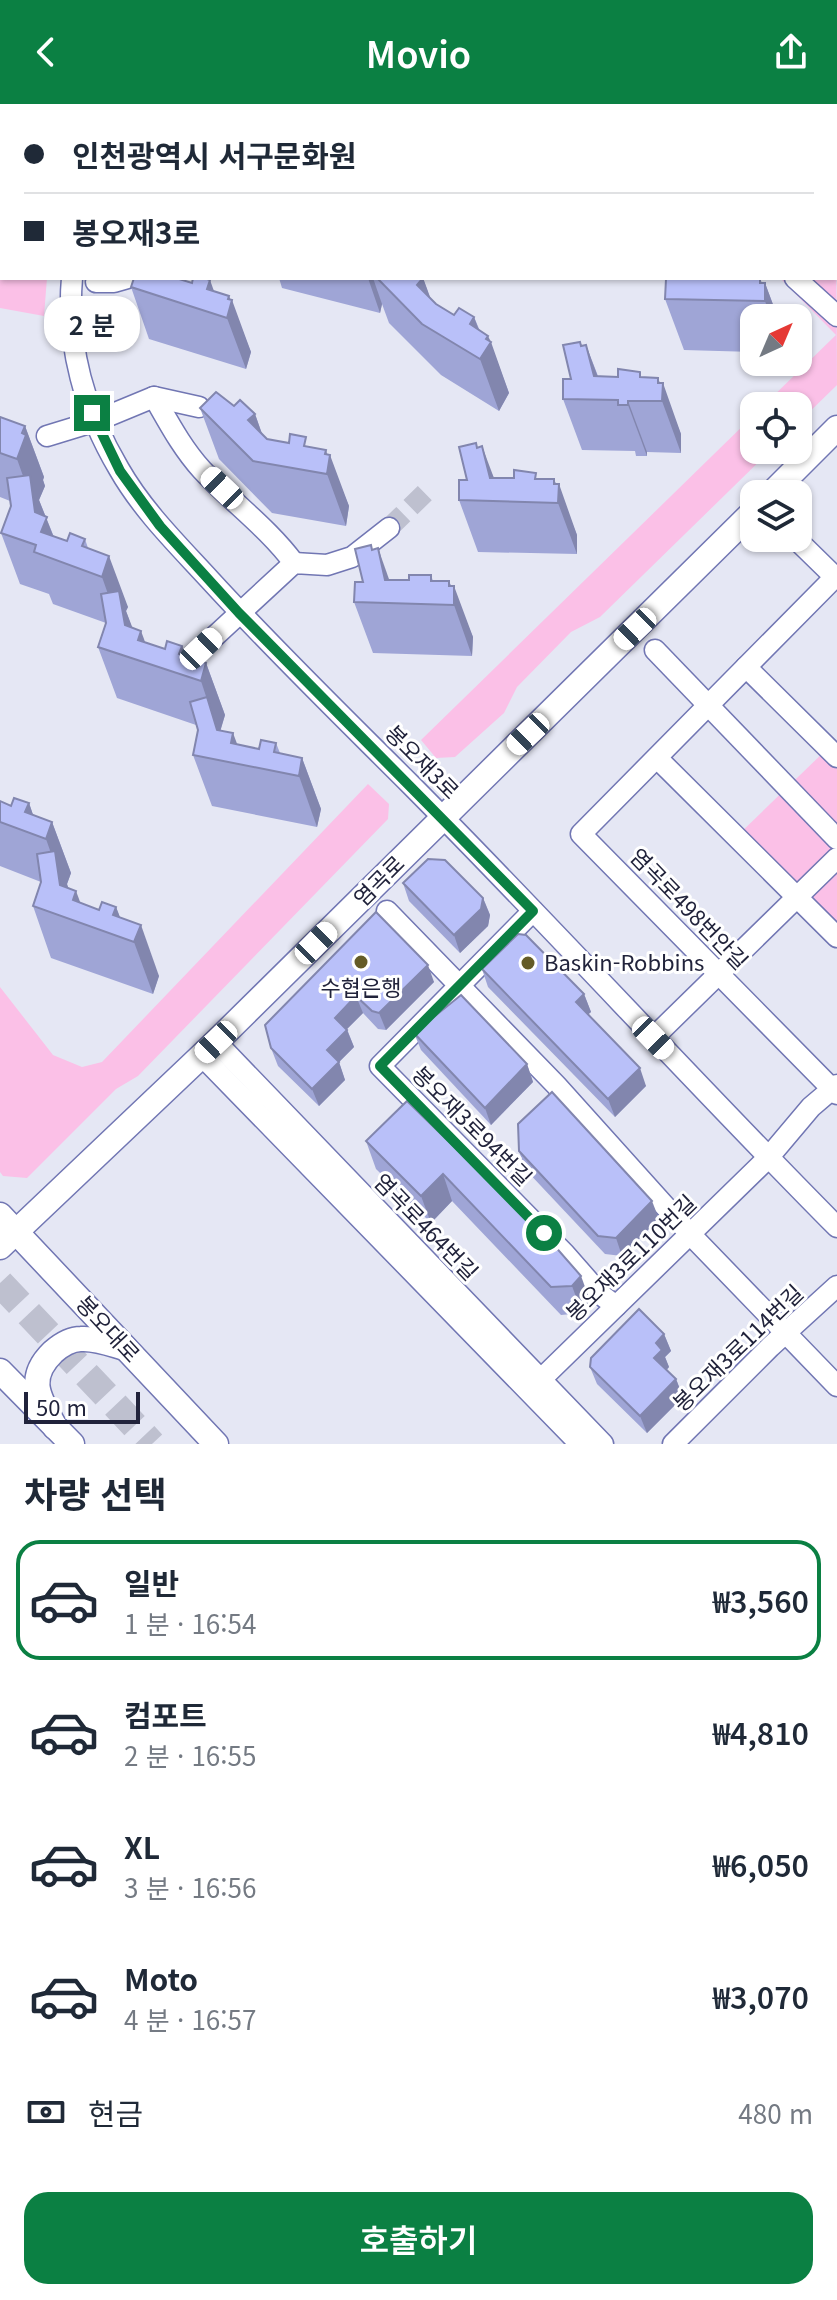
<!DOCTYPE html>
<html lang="ko">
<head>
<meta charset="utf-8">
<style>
	:root { --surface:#fff; --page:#f2f2f3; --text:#1f2937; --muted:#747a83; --line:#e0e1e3; --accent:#0b8043 }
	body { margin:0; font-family:Georgia,"Noto Sans KR",serif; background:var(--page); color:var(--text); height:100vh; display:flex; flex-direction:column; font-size:30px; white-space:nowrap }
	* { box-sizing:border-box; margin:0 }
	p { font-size:26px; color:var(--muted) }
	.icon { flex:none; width:44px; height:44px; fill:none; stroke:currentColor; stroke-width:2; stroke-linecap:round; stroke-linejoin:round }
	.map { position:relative; height:1340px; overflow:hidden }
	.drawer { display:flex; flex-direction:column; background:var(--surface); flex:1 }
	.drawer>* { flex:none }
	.guide { position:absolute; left:0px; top:0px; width:838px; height:176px; box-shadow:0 2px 6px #0004; display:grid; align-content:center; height:176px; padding:0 24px; background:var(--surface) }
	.needle { width:52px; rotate:44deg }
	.buttons { position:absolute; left:740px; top:200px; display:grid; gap:16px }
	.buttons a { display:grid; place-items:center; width:72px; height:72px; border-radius:16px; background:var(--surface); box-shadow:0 2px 6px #0004; font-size:40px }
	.scale { position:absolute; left:24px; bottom:20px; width:116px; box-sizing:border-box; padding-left:8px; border:4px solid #21233b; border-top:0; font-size:22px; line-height:28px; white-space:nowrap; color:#21233b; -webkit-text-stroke:6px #fff; paint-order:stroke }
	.end { position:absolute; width:36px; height:36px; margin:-18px; border:10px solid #0b8043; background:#fff; box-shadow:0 0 0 4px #fff }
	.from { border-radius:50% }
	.bubble { position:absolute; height:56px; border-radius:24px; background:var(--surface); box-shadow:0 2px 6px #0004; font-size:26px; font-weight:600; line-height:56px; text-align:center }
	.car { position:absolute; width:24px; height:48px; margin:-24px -12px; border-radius:10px; box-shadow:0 0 6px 2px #0007; background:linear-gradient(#fff 24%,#345 0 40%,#fff 0 76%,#345 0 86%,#fff 0) }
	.guide b { display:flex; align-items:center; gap:28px; height:76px; font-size:30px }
	.guide b+b { border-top:2px solid var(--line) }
	.guide i { width:20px; height:20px; background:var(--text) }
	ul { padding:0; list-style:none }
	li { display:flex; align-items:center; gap:24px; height:120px; margin:0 16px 12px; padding:0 8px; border:4px solid transparent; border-radius:24px }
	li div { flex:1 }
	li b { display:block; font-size:30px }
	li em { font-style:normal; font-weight:600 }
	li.current { border-color:var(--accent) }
	li>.icon { width:72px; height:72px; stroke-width:1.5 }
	h2 { padding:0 24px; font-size:36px; line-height:96px }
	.pay { display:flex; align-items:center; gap:20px; height:88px; padding:0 24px; font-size:30px }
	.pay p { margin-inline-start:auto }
	.cta { display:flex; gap:16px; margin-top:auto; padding:16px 24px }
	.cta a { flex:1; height:92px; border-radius:24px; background:var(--accent); color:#fff; font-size:32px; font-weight:600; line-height:92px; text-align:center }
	header { display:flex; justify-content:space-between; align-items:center; height:104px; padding:0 24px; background:var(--accent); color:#fff; font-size:36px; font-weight:600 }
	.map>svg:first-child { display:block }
	.green { fill:#fbc0e7 }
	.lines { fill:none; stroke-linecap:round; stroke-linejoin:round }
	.stream { stroke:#8d94ef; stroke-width:5 }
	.minor-tunnel { stroke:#bec0cf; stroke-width:20; stroke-dasharray:20 10; stroke-linecap:butt }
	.highway-tunnel { stroke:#bec0cf; stroke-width:28; stroke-dasharray:28 14; stroke-linecap:butt }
	.minor-casing { stroke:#7176b3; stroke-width:23 }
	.major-casing { stroke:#7176b3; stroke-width:27 }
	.minor { stroke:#fff; stroke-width:20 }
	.major { stroke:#fff; stroke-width:24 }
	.wall { fill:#9fa5d6 }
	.shaded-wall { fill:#8286ae }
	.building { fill:#b9c0f9; stroke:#8286ae; stroke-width:2 }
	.route { stroke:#0b8043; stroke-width:10 }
	.poi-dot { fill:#645b27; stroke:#fff; stroke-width:3 }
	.labels { text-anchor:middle; stroke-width:6; stroke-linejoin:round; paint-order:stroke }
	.street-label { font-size:22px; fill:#21233b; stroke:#fff }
	.poi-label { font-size:22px; fill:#21233b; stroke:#fff; text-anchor:start }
</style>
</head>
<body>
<header><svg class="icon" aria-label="back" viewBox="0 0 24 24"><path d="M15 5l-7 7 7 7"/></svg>Movio<svg class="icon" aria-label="share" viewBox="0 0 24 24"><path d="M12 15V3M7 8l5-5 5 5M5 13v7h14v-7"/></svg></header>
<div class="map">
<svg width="837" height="1340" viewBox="0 0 837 1340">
	<rect width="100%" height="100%" fill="#e5e7f4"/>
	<g class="green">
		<path d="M0,0l98,2h-96v172h45l-3,38 -44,-8z"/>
		<path d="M298,0h443l2,2h-447z"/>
		<path d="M836,93l1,188 -39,38v-17h-35l73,-71 -56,-57h56z"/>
		<path d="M754,311v35h17l-171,167 -29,15 -54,55 -13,26 -49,44 -19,1 -15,-18z"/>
		<path d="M828,644l9,9v180l-101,-100z"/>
		<path d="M368,680l21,20 -1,15 -250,257 -22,13 -89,89 -24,-2 -3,-4v-185l53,68 29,12 20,-5z"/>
	</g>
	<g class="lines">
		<g class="stream">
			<path d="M595,0l4,2"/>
			<path d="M448,2l11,-2"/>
		</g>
		<path class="minor-tunnel" d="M389,424l41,-40"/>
		<path class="highway-tunnel" d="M0,1179l152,161"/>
		<g class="minor-casing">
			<g id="minor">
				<path d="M513,0v2"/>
				<path d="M630,0l4,2"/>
				<path d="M686,0l2,2"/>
				<path d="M155,2l2,-2"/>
				<path d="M387,2l5,-2"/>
				<path d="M836,114l1,1"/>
				<path d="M72,174c-6,67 13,134 47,191 24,42 59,76 91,111 65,71 134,138 202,206 144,145 281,296 425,441"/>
				<path d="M795,174l42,38"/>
				<path d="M96,178h18l14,-4"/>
				<path d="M154,293l45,10"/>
				<path d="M47,332l49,-15 58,-24c15,26 28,51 48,73 30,32 66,58 92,93"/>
				<path d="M795,434l42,41"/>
				<path d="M835,473l-254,257 256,260"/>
				<path d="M201,545l93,-86 33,2 25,-8 37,-29"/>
				<path d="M655,546l182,189"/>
				<path d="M746,563l91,90"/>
				<path d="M657,654l180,179"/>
				<path d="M387,807l169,174 134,149 147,152"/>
				<path d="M533,807l-153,155 185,188 35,40 16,12"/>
				<path d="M653,934l184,-180"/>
				<path d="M216,938l387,402"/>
				<path d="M202,952l378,388"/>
				<path d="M531,1285l237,-231 43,-51 26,-22"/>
				<path d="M673,1340l97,-97 67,-61"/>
			</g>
		</g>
		<g class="major-casing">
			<g id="major">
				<path d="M771,390l66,-66"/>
				<path d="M0,1111l216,229"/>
				<path d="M0,1143l216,-205 538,-531"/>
				<path d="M0,1267l72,73"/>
				<path d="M55,1323c-15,-28 -30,-48 -2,-75 8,-7 17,-13 28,-13 15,-1 30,5 44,9"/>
			</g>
		</g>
		<use href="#minor" class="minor"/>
		<use href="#major" class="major"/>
	</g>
	<g class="wall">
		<path d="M279,174h144l7,20 6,6 18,11 20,2 6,14 10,11 19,51 -10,18 -58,-36 -52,-52 -7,-19 -2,9 -98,-25z"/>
		<path d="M674,175l91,4 13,35h-24v34l-70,-2 -19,-51z"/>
		<path d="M185,177l29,10 16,9 21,52 -5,17 -97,-30 -18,-52z"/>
		<path d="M586,241l12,31 20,1 22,-5 1,5 19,6 21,51v19l-34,-1v4h-11l-1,-5 -53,-1 -19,-51 8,-20 10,-33z"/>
		<path d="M234,302l21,8 7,20 5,5 43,8 17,7 22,52 -3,20 -74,-13 -53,-54 -19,-51z"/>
		<path d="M0,313l25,9 19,51 -1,3 2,6 -6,14 15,37 13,4 18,-2 3,9 40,59 -2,4 6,17 13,14 20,7 17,-3 4,10 20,7 19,52 -5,16 17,13 22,5 17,-6 4,10 22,5 19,51 -4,18 -105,-21 -19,-51 5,-25 -2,-5 -79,-27 -19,-51 8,-24 -53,-19 -4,-10 -29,-10 -19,-51 10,-27 -1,-5 -10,-4z"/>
		<path d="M478,343l16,31 60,1 23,56v19l-99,-2 -19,-52 8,-20z"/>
		<path d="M373,445l16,31h20l22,-5 2,6h16l24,56 -1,19 -99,-3 -19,-51 9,-20z"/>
		<path d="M0,697l11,5 18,-3 4,12 19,7 19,51 -4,11 1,4 12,15 19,7 17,-3 4,11 39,58 -6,18 -102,-36 -18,-52 8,-24 -41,-16z"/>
		<path d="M403,779l80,15 7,17 -2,11 -28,27 -51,-52z"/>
		<path d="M376,808l58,70 -48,48 -8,-1 -15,-16 -16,16 7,18 -15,15 6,18 -26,26 -41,-40 -7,-18z"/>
		<path d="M482,865l102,25 7,18 -3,2 58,72 -31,31 -127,-130z"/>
		<path d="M414,929l113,31 6,18 -42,43 -70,-75z"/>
		<path d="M407,997l184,202 -9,10 -21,2 -109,-114 -21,22 -55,-54 -10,-28z"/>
		<path d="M519,1047l140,68 -37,37 -17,-2 -80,-85z"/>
		<path d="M664,1230l7,17 -6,6 4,10 -2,3 9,9 7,18 -36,36 -50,-49 -7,-17z"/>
	</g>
	<g class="shaded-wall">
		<path d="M368,174h5l9,26 -2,9z"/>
		<path d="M423,174l19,51 -25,-44z"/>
		<path d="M760,174l5,14v-9l13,35h-7l-6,-17 -5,-18z"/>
		<path d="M210,176l13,36 -16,-27z"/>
		<path d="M229,192l3,7v-3l19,52 -5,17 -19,-51z"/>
		<path d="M474,213l12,32v-10l2,-3 3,6 18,51 -10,18 -19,-52 -10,-35z"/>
		<path d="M586,241l19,51 -11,-20z"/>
		<path d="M658,274l5,13v-8l18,51v19l-19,-52 -4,-18z"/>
		<path d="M628,297l19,51v4l-19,-51z"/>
		<path d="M255,310l18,51 -25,-45z"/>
		<path d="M25,322l19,51 -1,3 2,6 -6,14 25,63 -23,-31 -7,-25 -17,-48z"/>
		<path d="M482,342l19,51 -11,-19z"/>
		<path d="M326,346l3,10 1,-5 19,51 -3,20 -19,-52z"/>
		<path d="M554,375l5,14v-9l18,51v19l-19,-51 -4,-19z"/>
		<path d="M378,444l18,51 -11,-19z"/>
		<path d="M109,452l19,51 -2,4 12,31 -18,-14 -18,-51z"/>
		<path d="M449,477l5,14v-9l19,51 -1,19 -18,-51 -5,-19z"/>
		<path d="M141,527l13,35 -16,-26z"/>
		<path d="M182,542l12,33 -15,-25z"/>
		<path d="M206,559l19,52 -5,17 -3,-2 -16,-49z"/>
		<path d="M233,629l12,32 -14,-22z"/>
		<path d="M302,654l19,51 -4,18 -18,-51z"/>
		<path d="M29,699l12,35 -16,-26z"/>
		<path d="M52,718l19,51 -4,11 6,18 -13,-17 -2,-12 -12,-34z"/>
		<path d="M76,787l13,35 -16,-26z"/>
		<path d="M483,794l7,17 -2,11 -28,27 -6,-18z"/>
		<path d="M116,803l13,33 -16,-25z"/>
		<path d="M141,821l18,51 -6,18 -19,-52z"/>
		<path d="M428,861l6,17 -48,48 -7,-17z"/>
		<path d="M584,890l7,18 -9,8 -6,-18z"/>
		<path d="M356,892l7,17 -22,22 -6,-17z"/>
		<path d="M347,926l7,17 -15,15 6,18 -26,26 -7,-17 15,-39z"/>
		<path d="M527,960l6,18 -42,43 -6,-17z"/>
		<path d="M640,964l6,18 -31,31 -7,-18z"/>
		<path d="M443,1070l9,27 -21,22 -10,-27z"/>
		<path d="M652,1097l7,18 -37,37 -6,-18z"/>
		<path d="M581,1172l10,27 -9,10 -10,-27z"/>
		<path d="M664,1230l7,17 -6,6 4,10 -8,8 -7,-17 2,-15z"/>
		<path d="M676,1275l7,18 -36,36 -7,-17z"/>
	</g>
	<g class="building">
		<path d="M488,0h12l7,2h-19z"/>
		<path d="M134,174h42l16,5 1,-5h11l6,2 -3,9 22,7 -1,3 4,1 -5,18 -96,-31z"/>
		<path d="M377,174h46l-6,7 19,19 18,11 5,-7 15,9 -4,7 18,12 -2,3 5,3 -11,17 -58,-35z"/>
		<path d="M674,174h86v5h5v18l-100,-2 1,-20z"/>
		<path d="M580,238l1,4 5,-1 8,31 24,1v-8l22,3v5l18,1v5h5l-1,18h-34v4h-10v-5l-55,-1v-20h8l-8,-34z"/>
		<path d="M216,288l18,14 6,-6 15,14 -7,6 19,19 22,4 1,-9 16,3 -2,9 22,4 -1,4 5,1 -3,19 -74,-13 -53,-53z"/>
		<path d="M0,313l25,9 -3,7 4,2 -9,24 -17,-6z"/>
		<path d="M476,339l1,5 5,-2 8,32h24v-8l22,3 -1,6h19v5h5l-1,19 -99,-3v-20h8l-8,-33z"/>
		<path d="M30,371l5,37 12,5 -6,15 26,9 3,-8 15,6 -3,7 27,10 -7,21 -68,-25 2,-7 -35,-12 10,-27 -4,-28z"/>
		<path d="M371,441l1,5 6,-2 7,32h24v-5h22v6h18v5h5v19l-100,-3 1,-20h8l-8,-33z"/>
		<path d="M119,487l6,34 16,6 -3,9 27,9 2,-8 15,5 -3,8 27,9 -5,18 -103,-34 8,-24 -5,-29z"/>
		<path d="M207,593l10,33 16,3 -2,10 28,6 2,-9 15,3 -2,9 28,6 -3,18 -106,-21 5,-25 -8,-28z"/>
		<path d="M14,694l15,5 -4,9 27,10 -6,17 -46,-17v-21l11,5z"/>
		<path d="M55,747l5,34 16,6 -3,9 26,10 3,-8 14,5 -3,8 28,10 -7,17 -101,-36 8,-24 -4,-28z"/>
		<path d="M428,755l17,1 38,38 -2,11 -27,26 -51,-52z"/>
		<path d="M376,808l52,53 -49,48 -7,-2 -16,-15 -21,22 12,12 -20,20 12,12 -27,27 -41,-41 -6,-23z"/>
		<path d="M518,830l8,1 58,59 -8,8 64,66 -32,31 -126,-130z"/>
		<path d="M461,891l66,69 -42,44 -71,-75z"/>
		<path d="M552,988l100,109 -36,37 -18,-2 -79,-85 -1,-27z"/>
		<path d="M407,997l139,135 35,40 -9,10 -21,1 -108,-113 -22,22 -55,-55z"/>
		<path d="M639,1205l25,25 -8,9 6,7 -8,8 22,21 -36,37 -50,-49 1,-9z"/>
	</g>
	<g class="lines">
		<path class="route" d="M92,309l28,58 40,55 79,87 294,298 -153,155 164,167"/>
	</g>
	<g class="poi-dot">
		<circle cx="361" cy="858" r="8"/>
		<circle cx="528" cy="859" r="8"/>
	</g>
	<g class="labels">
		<g class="street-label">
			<text transform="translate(422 658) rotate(45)" y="8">봉오재3로</text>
			<text transform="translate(379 777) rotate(-45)" y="8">염곡로</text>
			<text transform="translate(689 805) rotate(46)" y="8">염곡로498번안길</text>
			<text transform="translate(472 1022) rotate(45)" y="8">봉오재3로94번길</text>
			<text transform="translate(426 1123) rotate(46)" y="8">염곡로464번길</text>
			<text transform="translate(631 1154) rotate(-44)" y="8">봉오재3로110번길</text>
			<text transform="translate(108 1225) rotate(47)" y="8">봉오대로</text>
			<text transform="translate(738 1244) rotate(-44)" y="8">봉오재3로114번길</text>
		</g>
		<g class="poi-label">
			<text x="544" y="867">Baskin-Robbins</text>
			<text x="361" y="892" text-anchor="middle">수협은행</text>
		</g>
	</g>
</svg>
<div class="buttons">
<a><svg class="needle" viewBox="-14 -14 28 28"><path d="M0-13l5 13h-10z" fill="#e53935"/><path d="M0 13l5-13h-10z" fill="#747a83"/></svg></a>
<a><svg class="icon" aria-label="locate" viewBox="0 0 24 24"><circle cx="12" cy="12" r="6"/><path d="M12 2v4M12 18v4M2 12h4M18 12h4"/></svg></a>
<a><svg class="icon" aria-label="layers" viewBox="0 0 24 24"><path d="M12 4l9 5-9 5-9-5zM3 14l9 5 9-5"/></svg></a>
</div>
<div class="scale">50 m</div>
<i class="end from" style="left:544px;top:1129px"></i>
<i class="end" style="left:92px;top:309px"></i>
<div class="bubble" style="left:44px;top:192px;width:96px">2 분</div>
<i class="car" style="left:222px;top:384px;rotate:314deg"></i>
<i class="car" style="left:635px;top:525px;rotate:226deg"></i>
<i class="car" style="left:201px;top:545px;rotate:46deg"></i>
<i class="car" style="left:528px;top:630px;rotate:226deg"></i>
<i class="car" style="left:316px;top:839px;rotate:45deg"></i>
<i class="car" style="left:653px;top:934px;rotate:136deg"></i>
<i class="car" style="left:216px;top:938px;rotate:226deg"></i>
<div class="guide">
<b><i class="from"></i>인천광역시 서구문화원</b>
<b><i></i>봉오재3로</b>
</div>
</div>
<section class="drawer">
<h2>차량 선택</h2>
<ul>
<li class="current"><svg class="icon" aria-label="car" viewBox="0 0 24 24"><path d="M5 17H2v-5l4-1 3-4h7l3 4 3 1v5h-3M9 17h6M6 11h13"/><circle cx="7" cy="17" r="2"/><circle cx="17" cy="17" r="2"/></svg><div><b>일반</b><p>1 분 · 16:54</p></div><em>₩3,560</em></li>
<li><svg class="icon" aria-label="car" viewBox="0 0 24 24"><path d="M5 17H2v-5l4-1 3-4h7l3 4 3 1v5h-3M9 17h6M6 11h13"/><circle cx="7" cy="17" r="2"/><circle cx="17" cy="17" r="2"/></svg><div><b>컴포트</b><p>2 분 · 16:55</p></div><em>₩4,810</em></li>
<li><svg class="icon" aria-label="car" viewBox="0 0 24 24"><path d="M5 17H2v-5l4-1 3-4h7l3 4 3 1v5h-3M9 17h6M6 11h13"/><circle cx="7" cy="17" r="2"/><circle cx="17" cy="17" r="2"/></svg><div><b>XL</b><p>3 분 · 16:56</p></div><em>₩6,050</em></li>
<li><svg class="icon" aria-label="car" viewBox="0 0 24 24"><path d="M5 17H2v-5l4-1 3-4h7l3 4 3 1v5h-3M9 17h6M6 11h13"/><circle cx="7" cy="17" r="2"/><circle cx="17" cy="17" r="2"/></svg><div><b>Moto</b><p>4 분 · 16:57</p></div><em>₩3,070</em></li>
</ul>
<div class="pay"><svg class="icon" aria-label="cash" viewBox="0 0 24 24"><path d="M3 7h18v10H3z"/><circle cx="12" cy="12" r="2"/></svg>현금<p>480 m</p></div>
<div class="cta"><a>호출하기</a></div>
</section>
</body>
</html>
